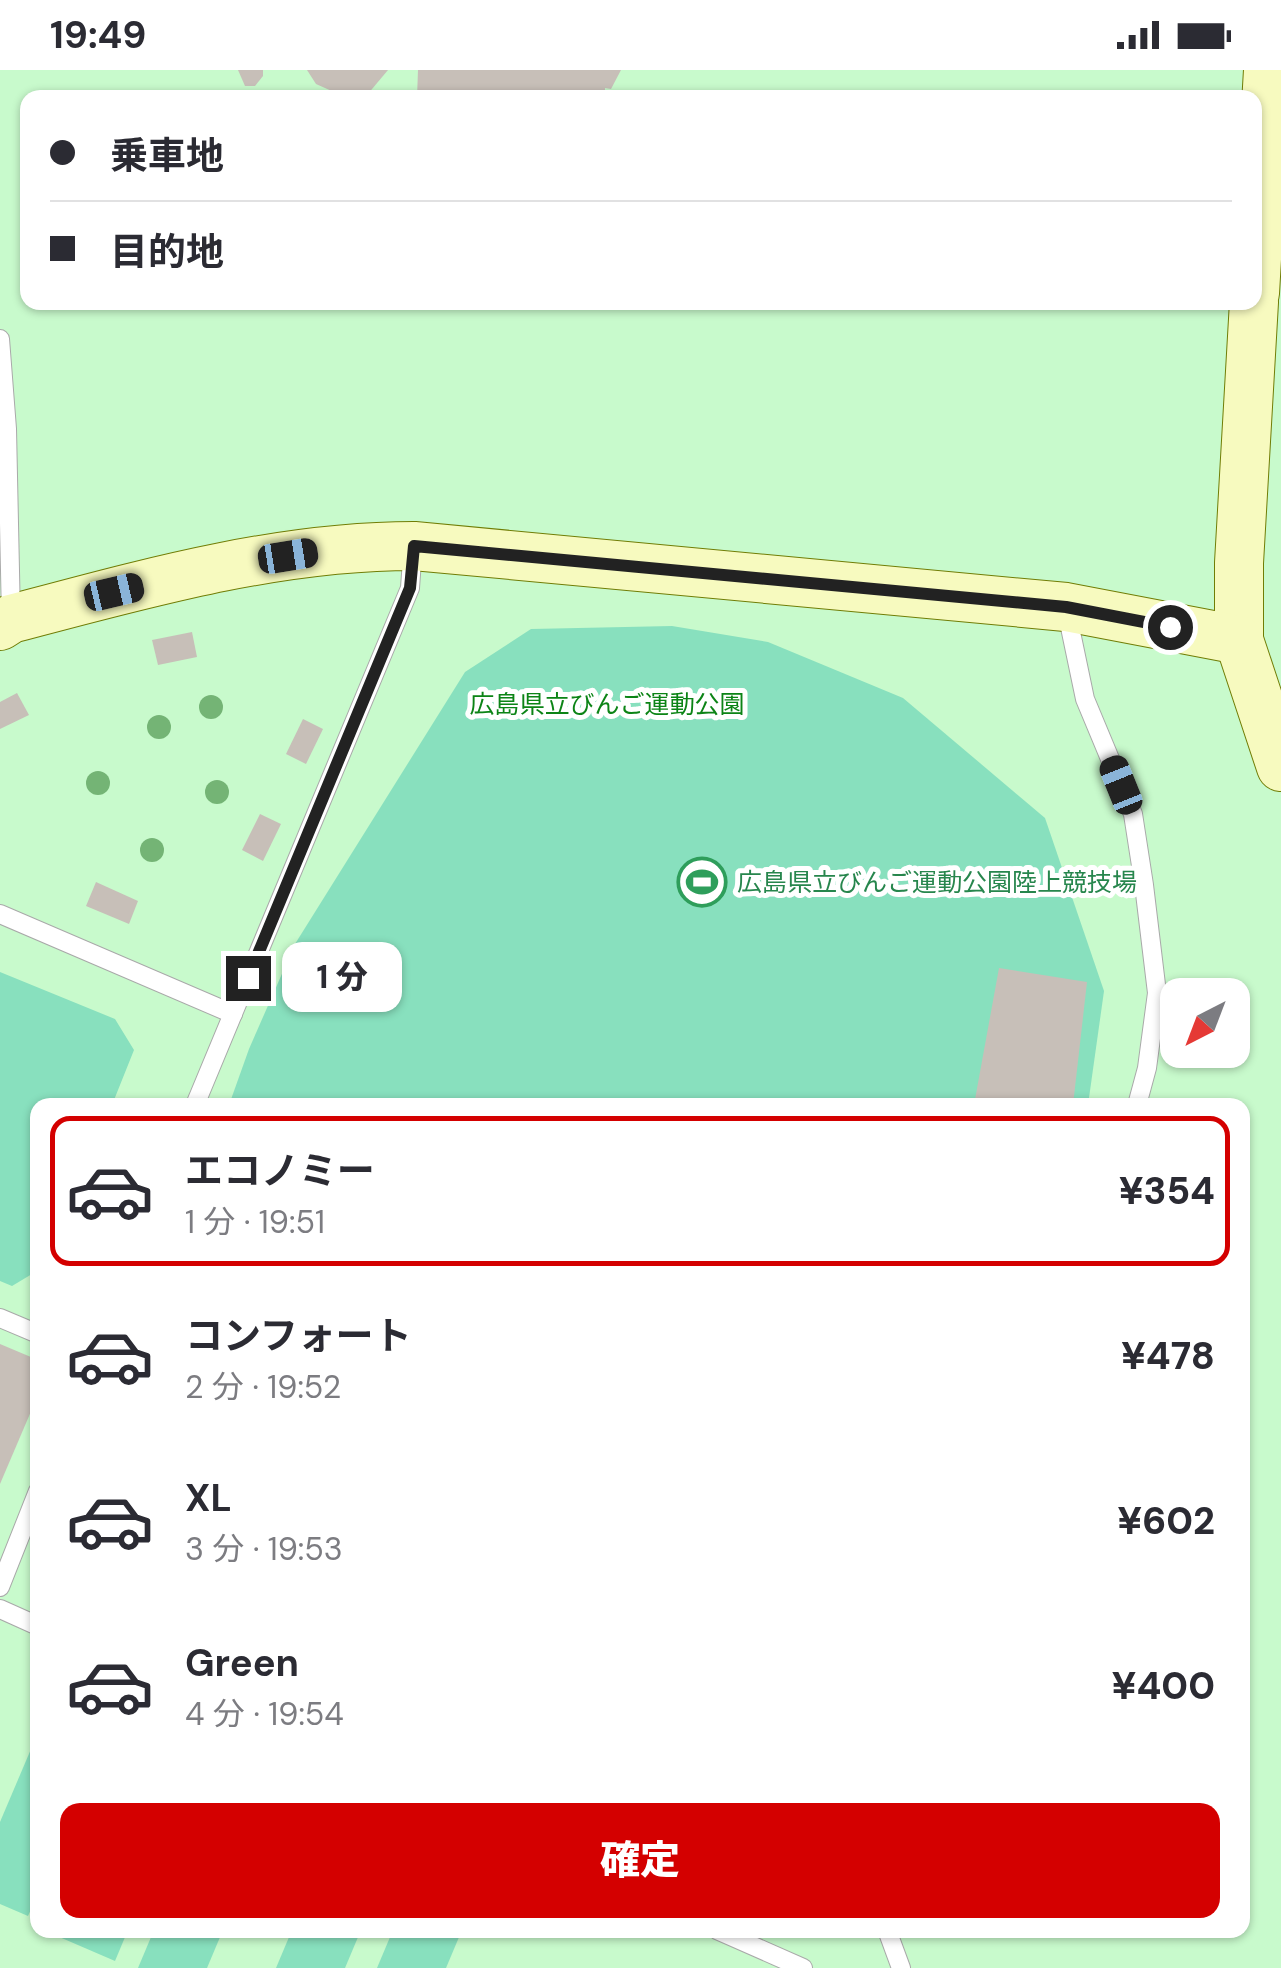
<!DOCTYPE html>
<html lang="ja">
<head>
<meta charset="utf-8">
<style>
	:root { --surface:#fff; --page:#f7f7f7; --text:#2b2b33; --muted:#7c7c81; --line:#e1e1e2; --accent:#d40000 }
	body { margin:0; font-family:"DM Sans","Noto Sans JP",sans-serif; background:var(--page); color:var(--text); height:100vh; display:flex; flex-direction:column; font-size:38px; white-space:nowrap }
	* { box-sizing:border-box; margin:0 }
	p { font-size:32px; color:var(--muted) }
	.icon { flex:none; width:55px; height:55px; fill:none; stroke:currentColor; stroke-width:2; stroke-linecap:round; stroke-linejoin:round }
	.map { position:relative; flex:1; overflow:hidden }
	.panel { position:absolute; left:30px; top:1028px; width:1220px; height:840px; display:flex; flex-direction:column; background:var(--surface); border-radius:20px; box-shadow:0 2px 8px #0004 }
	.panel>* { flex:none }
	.guide { position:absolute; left:20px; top:20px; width:1242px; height:220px; border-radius:20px; box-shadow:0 2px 8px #0004; display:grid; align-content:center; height:220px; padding:0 30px; background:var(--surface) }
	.needle { width:65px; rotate:222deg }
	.tools { position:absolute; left:1160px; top:908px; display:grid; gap:20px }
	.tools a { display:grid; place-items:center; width:90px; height:90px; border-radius:20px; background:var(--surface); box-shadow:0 2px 8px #0004; font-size:50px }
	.end { position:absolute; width:45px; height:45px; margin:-22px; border:12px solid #222; background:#fff; box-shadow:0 0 0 5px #fff }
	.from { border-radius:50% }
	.bubble { position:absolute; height:70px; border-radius:20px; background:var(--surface); box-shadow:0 2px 8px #0004; font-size:32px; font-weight:800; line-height:70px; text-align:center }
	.car { position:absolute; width:30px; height:60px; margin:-30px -15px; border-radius:12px; box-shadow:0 0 8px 2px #0007; background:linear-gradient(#222 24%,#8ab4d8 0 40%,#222 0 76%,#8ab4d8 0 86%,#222 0) }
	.guide b { display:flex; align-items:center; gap:35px; height:95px; font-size:38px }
	.guide b+b { border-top:2px solid var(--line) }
	.guide i { width:25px; height:25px; background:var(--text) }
	ul { padding:18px 0 0; list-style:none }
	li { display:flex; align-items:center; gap:30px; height:150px; margin:0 20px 15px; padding:0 10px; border:5px solid transparent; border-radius:20px }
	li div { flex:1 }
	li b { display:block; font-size:38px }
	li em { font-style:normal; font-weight:800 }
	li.selected { border-color:var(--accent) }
	li>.icon { width:90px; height:90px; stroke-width:1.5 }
	.primary-button { display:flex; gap:20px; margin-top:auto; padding:20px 30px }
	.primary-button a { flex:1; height:115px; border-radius:20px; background:var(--accent); color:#fff; font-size:40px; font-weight:800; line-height:115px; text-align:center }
	.status { display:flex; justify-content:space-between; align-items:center; height:70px; padding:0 50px; background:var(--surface); direction:ltr }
	.status svg { height:28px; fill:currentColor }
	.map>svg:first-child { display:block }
	.park { fill:#c8facc; fill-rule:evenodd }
	.pitch { fill:#88e0be }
	.building { fill:#c7bfb8 }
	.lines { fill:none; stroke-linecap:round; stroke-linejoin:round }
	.lane-casing { stroke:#a9a9a9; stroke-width:20 }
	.secondary-casing { stroke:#707d05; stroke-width:50 }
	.lane { stroke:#fff; stroke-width:18 }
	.secondary { stroke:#f7fabf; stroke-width:48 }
	.tree { fill:#74b475 }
	.route { stroke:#222; stroke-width:12 }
	.labels { text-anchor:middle; stroke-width:10; stroke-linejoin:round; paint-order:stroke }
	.park-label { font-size:25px; fill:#0c8416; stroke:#fff }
	.leisure-label { font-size:25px; fill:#27864d; stroke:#fff; text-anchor:start }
</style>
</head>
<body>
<div class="status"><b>19:49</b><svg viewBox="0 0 49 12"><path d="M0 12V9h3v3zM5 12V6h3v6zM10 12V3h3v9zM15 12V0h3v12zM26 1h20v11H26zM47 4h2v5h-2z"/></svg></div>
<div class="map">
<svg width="1281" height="1898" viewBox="0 0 1281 1898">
	<rect width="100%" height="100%" fill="#f2efe9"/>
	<path class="park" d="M0,0h1281v1898h-1281zM28,28h1227v204h-1227zM1178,925h54v55h-54zM38,1035h1204v825h-1204z"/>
	<g class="pitch">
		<path d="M672,556l96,16 135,56 142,120 59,173 -16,114h-859l20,-56 46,-105 170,-272 66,-43z"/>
		<path d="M0,902l115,47 19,31 -22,55h-74l-1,166 -25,15 -12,-5z"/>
		<path d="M34,1672l4,2v150l-10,22 -28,-12v-82z"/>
		<path d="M59,1860h69l-13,31 -58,-25z"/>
		<path d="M154,1860h69l-16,38h-69z"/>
		<path d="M292,1860h69l-16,38h-69z"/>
		<path d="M393,1860h69l-16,38h-69z"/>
	</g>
	<g class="building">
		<path d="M238,0h25v6l-8,10h-10z"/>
		<path d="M307,0h81l-21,25 -24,1 -27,-12z"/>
		<path d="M418,0h203l-10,19 -6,-1v10h-188z"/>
		<path d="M192,562l5,25 -39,8 -6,-25z"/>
		<path d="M17,623l12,22 -29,14v-27z"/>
		<path d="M303,649l20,10 -17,35 -20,-10z"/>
		<path d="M260,744l21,10 -18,37 -21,-11z"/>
		<path d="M96,812l42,19 -9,23 -43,-18z"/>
		<path d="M999,898l88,14 -14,123h-99z"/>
		<path d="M0,1274l38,16v35l-38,89z"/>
	</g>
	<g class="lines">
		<g class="lane-casing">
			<g id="lane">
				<path d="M0,269l7,90 4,189"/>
				<path d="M1067,543l18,86 48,115 11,71 13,108 -10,75 -10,37"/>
				<path d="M0,844l233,100"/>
				<path d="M195,1035l215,-517 3,-42"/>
				<path d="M0,1248l38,16"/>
				<path d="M0,1517l38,-96"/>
				<path d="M0,1539l38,17"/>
				<path d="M717,1860l86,38"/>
				<path d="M887,1860l14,38"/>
			</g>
		</g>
		<g class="secondary-casing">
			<g id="secondary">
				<path d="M1255,223l13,-223"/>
				<path d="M1254,232l-15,261v77l42,127"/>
				<path d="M0,556l11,-7c132,-35 265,-73 403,-73l652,61 173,33"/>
			</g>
		</g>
		<use href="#lane" class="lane"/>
		<use href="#secondary" class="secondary"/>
	</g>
	<g class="tree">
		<circle cx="211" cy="637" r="12"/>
		<circle cx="159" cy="657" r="12"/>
		<circle cx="98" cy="713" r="12"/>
		<circle cx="217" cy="722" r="12"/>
		<circle cx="152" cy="780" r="12"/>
	</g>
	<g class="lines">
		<path class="route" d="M248,908l162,-390 4,-42 652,61 104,20"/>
	</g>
	<defs>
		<g id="stadium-ring" transform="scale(2.5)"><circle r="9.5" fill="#fff" stroke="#2e9e5b" stroke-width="1.5"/><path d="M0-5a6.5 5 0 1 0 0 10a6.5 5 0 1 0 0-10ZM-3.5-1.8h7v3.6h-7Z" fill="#2e9e5b"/></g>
	</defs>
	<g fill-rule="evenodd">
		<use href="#stadium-ring" x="702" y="812"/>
	</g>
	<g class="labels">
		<g class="park-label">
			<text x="607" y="643">広島県立びんご運動公園</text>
		</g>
		<g class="leisure-label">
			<text x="737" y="821">広島県立びんご運動公園陸上競技場</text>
		</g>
	</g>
</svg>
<div class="tools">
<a><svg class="needle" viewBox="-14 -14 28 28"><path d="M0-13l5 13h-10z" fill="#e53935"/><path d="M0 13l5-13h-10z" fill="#7c7c81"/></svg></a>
</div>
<i class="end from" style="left:1170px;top:557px"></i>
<i class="end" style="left:248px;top:908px"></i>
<div class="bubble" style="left:282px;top:872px;width:120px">1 分</div>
<i class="car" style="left:288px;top:486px;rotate:81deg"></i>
<i class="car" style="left:114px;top:522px;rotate:77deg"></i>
<i class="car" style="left:1121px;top:715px;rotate:338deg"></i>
<div class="guide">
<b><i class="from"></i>乗車地</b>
<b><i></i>目的地</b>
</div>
<section class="panel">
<ul>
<li class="selected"><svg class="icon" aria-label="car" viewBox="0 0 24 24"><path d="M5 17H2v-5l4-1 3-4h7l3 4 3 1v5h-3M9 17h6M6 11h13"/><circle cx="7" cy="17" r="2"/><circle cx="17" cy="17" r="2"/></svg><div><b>エコノミー</b><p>1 分 · 19:51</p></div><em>¥354</em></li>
<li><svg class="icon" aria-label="car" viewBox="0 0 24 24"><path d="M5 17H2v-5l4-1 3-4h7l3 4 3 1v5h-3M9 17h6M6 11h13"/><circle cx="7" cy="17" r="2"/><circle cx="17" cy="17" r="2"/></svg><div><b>コンフォート</b><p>2 分 · 19:52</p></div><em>¥478</em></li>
<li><svg class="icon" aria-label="car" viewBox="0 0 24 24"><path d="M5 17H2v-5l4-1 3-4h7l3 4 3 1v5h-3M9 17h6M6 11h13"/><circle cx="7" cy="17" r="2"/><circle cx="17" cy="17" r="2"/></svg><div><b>XL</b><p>3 分 · 19:53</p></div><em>¥602</em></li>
<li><svg class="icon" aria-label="car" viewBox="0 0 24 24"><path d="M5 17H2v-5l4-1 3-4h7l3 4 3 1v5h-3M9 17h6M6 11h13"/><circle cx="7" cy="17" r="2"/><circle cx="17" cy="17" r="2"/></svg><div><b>Green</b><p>4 分 · 19:54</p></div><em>¥400</em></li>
</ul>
<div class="primary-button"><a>確定</a></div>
</section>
</div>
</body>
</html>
